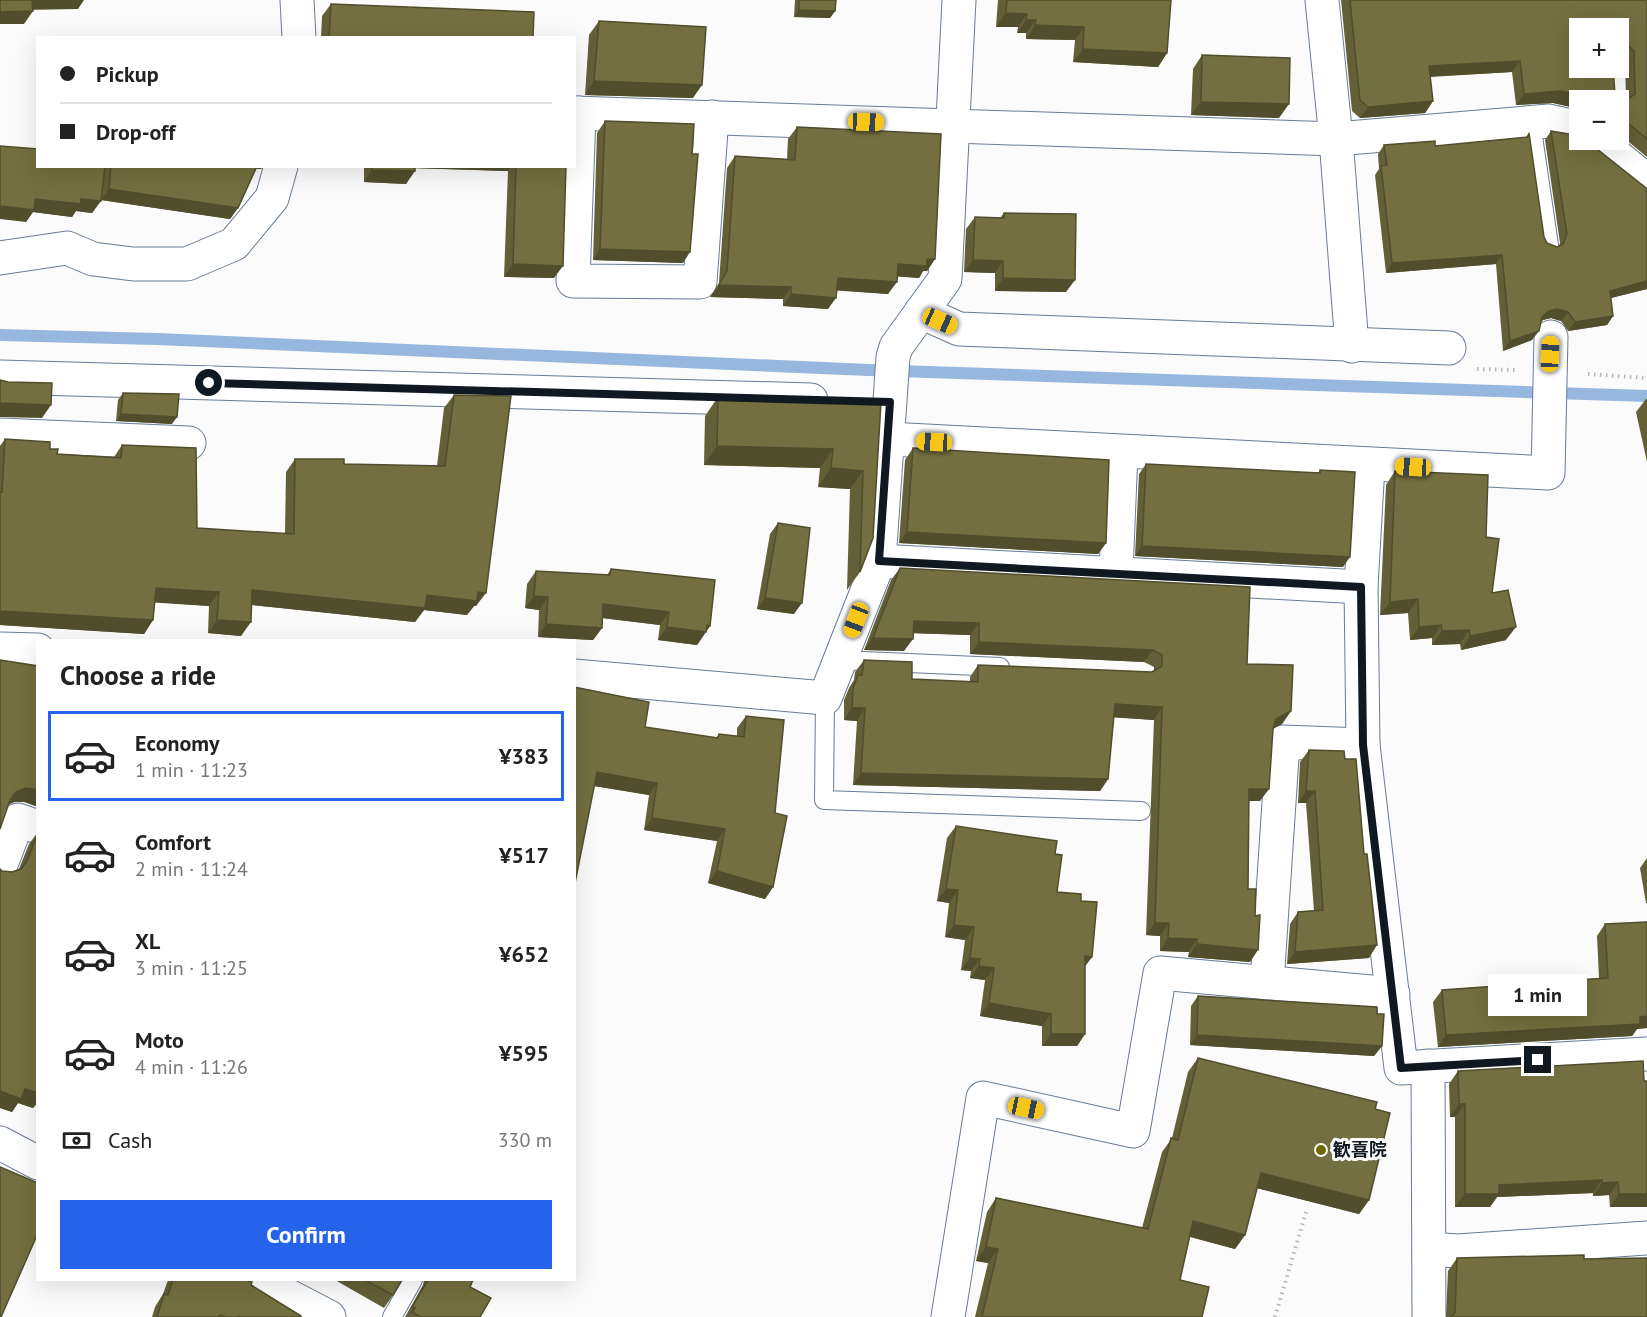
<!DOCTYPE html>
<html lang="en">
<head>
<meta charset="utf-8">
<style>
	:root { --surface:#fff; --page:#f6f6f6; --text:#222; --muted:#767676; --line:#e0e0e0; --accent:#2563eb }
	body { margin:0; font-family:"PT Sans","Noto Sans JP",sans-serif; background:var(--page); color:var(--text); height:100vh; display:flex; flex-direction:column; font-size:22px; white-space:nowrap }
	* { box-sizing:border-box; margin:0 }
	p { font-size:20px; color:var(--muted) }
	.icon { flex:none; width:33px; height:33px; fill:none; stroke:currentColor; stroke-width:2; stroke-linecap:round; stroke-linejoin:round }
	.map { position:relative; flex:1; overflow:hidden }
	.sheet { position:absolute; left:36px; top:639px; width:540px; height:642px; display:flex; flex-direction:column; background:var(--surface); border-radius:0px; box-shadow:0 6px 24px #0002 }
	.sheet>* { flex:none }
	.guide { position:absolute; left:36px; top:36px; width:540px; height:132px; border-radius:0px; box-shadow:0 6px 24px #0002; display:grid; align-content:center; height:132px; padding:0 24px; background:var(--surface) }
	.controls { position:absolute; left:1569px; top:18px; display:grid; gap:12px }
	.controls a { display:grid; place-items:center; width:60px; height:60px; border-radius:0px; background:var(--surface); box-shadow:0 6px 24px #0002; font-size:30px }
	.end { position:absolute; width:27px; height:27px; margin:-14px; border:8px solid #101822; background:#fff; box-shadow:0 0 0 3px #fff }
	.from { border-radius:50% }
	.bubble { position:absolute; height:42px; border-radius:0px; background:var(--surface); box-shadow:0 6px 24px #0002; font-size:20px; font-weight:700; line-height:42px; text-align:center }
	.car { position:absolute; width:18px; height:36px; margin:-18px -9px; border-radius:8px; box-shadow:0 0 4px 2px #0007; background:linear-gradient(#f5c518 24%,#345 0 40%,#f5c518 0 76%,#345 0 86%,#f5c518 0) }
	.guide b { display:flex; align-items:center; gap:21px; height:57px; font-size:22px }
	.guide b+b { border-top:2px solid var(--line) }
	.guide i { width:15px; height:15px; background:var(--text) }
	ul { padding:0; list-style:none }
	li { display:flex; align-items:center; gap:18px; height:90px; margin:0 12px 9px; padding:0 12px; border:3px solid transparent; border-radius:0px }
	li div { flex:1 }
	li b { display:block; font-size:22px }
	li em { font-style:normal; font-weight:700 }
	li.current { border-color:var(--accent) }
	li>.icon { width:54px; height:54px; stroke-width:1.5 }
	h2 { padding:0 24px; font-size:27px; line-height:72px }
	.pay { display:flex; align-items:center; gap:15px; height:66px; padding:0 24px; font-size:22px }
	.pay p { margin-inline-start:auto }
	.primary-button { display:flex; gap:12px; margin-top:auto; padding:12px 24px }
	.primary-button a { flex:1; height:69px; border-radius:0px; background:var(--accent); color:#fff; font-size:24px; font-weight:700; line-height:69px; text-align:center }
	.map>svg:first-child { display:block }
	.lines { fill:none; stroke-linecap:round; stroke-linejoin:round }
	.stream { stroke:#97b7de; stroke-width:12 }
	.lane-casing { stroke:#677c96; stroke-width:20 }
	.street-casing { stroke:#677c96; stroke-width:35 }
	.path { stroke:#b4b7ba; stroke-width:4; stroke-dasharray:1.5 4.5; stroke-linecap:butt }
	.lane { stroke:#fff; stroke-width:18 }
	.street { stroke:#fff; stroke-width:33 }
	.wall { fill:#635f37; fill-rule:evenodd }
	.shaded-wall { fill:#504e2d }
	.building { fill:#736f40; stroke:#504e2d; stroke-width:1.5; fill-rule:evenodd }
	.route { stroke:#101822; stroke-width:8 }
	.poi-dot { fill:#716800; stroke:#fbfbfb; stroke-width:2 }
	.labels { text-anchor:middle; stroke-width:6; stroke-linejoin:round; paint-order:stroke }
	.poi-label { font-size:18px; font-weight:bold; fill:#101822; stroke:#fbfbfb; text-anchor:start }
</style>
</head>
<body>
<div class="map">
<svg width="1647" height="1317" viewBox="0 0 1647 1317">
	<rect width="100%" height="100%" fill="#fbfbfb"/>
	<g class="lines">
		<path class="stream" d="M0,335l157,4 711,31 779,26"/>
		<g class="lane-casing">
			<g id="lane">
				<path d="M1616,68l1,32"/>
				<path d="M1531,123l18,122"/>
				<path d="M840,660l160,7"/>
				<path d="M825,698l-1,102 317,11"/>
				<path d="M392,1317l21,-37"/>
			</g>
		</g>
		<g class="street-casing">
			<g id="street">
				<path d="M297,0l2,38"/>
				<path d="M1322,0l14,139 213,-18 31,7"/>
				<path d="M574,113l762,26 16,207"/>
				<path d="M579,113l-6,168 127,1 12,-165"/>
				<path d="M1597,140l50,41"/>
				<path d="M0,258l67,-10 26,11 40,5h54l47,-20 38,-46 9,-32"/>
				<path d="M921,312l38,17 490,19"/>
				<path d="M0,377l811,23"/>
				<path d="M0,435l189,8"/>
				<path d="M888,439l660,34 3,-136"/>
				<path d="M1368,465l-7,122 2,158 38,323 246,-14"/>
				<path d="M879,561l482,26"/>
				<path d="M1116,573l5,-121"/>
				<path d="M0,649l38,1"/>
				<path d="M574,676l251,22 54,-137 14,-204 3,-10 49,-68 14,-279"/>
				<path d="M0,867l18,-47 20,7"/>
				<path d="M1267,983l16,-241 80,3"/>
				<path d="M1428,1066l1,251"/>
				<path d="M0,1143l38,20"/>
				<path d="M1429,1249l29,2 189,-13"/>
				<path d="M258,1280l71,37"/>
				<path d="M948,1317l35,-219 150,33 27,-158 233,21"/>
			</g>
		</g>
		<g class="path">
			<path d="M1477,369l38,1"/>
			<path d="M1588,374l59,4"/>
			<path d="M1275,1317l31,-105"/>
		</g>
		<use href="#lane" class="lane"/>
		<use href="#street" class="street"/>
	</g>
	<g class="wall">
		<path d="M795,0h41l-1,11 -5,7 -36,-1z"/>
		<path d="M998,0h173l-4,53 -9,14 -85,-5 2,-22 -49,-1v-6h-9l1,-6h-22z"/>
		<path d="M1341,0h306v157l-29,-24v-33h-38v9l-27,-6 -37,2 -4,-33 -82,5 3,24 -8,12 -65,5 -8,-7zM1580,28h38v30h3l5,5v36l-11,-5z"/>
		<path d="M331,4l202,34h-212l1,-22z"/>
		<path d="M599,21l94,77 -108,-3 4,-60z"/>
		<path d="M1202,55l77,63 -88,-3 2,-46z"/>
		<path d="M605,121l87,33 -9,109 -90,-3 4,-127z"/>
		<path d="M797,127l138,132 -8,12h-4l-4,7 -22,-2 -9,18 -51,-4 -9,19 -45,-3v-7l-73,-2 9,-14 8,-115 8,-12 52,3 1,-20z"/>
		<path d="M1551,131l41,14 55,49v95l-36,9 2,18 -6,9 -39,6 -7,-10 -10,-3 -8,2 -2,2 -9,18 -29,11 -7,-87 -110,9 -11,-98 4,-6 -1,-15 6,-9 51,1 91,-9 3,-4 15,104 3,6 10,4 2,-1 1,-3 -15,-103z"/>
		<path d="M38,166h225l-2,3h-5l-18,39 -8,11 -129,-19 -9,13 -16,-2 -4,6 -39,-5 -7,10z"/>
		<path d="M364,166h202l-12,112 -50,-1 4,-106 -93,-3 -9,16 -42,-2z"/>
		<path d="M1004,213l62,79 -71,-1v-18l-31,-1 2,-43 9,-12 25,1z"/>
		<path d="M123,393l49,31 -56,-3 2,-21z"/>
		<path d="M454,395l22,211h-2l-7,9 -43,-5 -9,12 -163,-17 -11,31 -33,-3 1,-27 -54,-4 -2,18 -9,14 -144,-9v-179l5,-7 45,10 7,5 57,3 8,-12 75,83 88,6 1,-62 9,-13 49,5 93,2 7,-58z"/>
		<path d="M718,397l163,5 -21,170 -13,18 3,-101 -32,-2 2,-19 -116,-3 1,-49z"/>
		<path d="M1646,399h1v63l-11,-50z"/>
		<path d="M913,448l193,95 -8,11 -199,-11 6,-83z"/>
		<path d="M1146,464l172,9 2,-3 23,97 -208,-11 4,-82z"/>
		<path d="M1395,471l91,66 6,56 14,47 -45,10 -1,-6 -28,1v-7l-22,2 -2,-27 -28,2 6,-130z"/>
		<path d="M778,523l16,91 -37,-5 13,-75z"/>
		<path d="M900,568l347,96 44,47 -9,13 -9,5 -13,72h-11l-1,88 2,73 -62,-5 1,-5 -29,-1v-15l-14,-1 8,-215 -40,-3 -6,62 -8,12 -247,-6 4,-64 -13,-1v-20l5,-12 5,-8 1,-8 9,-12 48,19 58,3v-5l8,-12 174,7 2,-1v-4l-10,-5 -174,-8v-19l-57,-2 -9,18 -40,-1 27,-70z"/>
		<path d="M611,569l99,57 -13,19 -39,-5 2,-15 -58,-7v10l-9,12 -55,-3 1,-27 -14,-2 2,-24 9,-13 71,4z"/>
		<path d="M574,687l71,40 71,11 3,-4 18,2v-8l9,-12 29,97 -2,74 -8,12 -57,-16 9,-42 -73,-11 5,-35 -55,-9z"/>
		<path d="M1309,750l36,9 24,199 -82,6 3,-40 8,-12 16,-1 -8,-108h-8l2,-41z"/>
		<path d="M956,826l99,28 2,38 24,9 11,56 -7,9v68l-8,12h-35v-20l-62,-10 5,-36 -15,-2 1,-7 -10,-1 4,-30 -20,-3 4,-34 -12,-2 10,-63z"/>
		<path d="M38,832v270l-5,6 -15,-5 -6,9 -12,-4v-239l2,2 10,1 7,-3 10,-25z"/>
		<path d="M1647,858v45h-1l-6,-35z"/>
		<path d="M1647,922v106l-10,1 -5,7 -194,11 -5,-45 9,-12 157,-12 -2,-42 8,-12z"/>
		<path d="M1198,996l179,18 5,32 -8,10 -184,-11 1,-39z"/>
		<path d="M1198,1058l177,51 -6,91 -10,14 -102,-26 -12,47 -10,14 -45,-12 -10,43 22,37h-227l13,-54 -12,-2 11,-49 9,-14 146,30 20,-76 10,-14 16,-66z"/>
		<path d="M1458,1071l189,10v126h-37l-1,-12 -16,1v-3l-96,4 -7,10h-35v-90h-5l-1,-33z"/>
		<path d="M1457,1258l127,1 63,58h-201l2,-46z"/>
		<path d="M168,1280h77l6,5 50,32h-149l3,-10 8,-13z"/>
		<path d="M335,1280h67l-9,15 -9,13z"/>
		<path d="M424,1280h49l-3,7 10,30h-75l18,-32z"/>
	</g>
	<g class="shaded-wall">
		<path d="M30,0h54l-6,9 -55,1z"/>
		<path d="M799,10l36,1 -5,7 -36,-1z"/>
		<path d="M33,11l-9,13h-24v-12z"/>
		<path d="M1006,13l21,1 -9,13h-22z"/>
		<path d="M1026,20h10l-10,13h-9z"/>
		<path d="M1035,25l49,2 -9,13 -49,-1z"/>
		<path d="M1629,46l-8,12h-3l1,-11z"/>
		<path d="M1083,49l84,4 -9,14 -85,-5z"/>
		<path d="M1520,61l-8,11 -91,5 8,-11z"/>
		<path d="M594,81l108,4 -9,13 -108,-3z"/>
		<path d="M1561,91l31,7 -1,2h-11v9l-27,-6 -37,2 8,-11z"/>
		<path d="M1433,101l-8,12 -65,5 8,-11z"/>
		<path d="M1201,102l88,2 -10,14 -88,-3z"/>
		<path d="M255,166h8l-2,3 -8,-1z"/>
		<path d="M408,166h103l-3,5 -101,-3z"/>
		<path d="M372,170l43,1 -9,13 -42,-2z"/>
		<path d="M109,189l129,19 -8,11 -129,-19z"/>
		<path d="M35,199h46l20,2 -9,12 -16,-2 -4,6 -39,-5 -7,10 -26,-3v-13z"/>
		<path d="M600,249l90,3 -7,11 -90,-3z"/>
		<path d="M1502,255l-6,9 -110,9 6,-10z"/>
		<path d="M927,259h8l-8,12h-4l-4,7 -29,-2 8,-12z"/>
		<path d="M973,260l30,1 -8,12 -31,-1z"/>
		<path d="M513,264l50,2 -9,12 -50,-1z"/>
		<path d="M838,278l59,4 -9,12 -59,-4z"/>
		<path d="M1003,278l72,2 -9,12 -71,-1z"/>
		<path d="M1647,281v8l-44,11 7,-9z"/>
		<path d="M719,285l72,2 -8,12 -73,-2z"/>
		<path d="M791,294l45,4 -8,11 -45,-3z"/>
		<path d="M1557,309l11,3 -7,9 -10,-3 -8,2 -8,7 7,-10 7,-6z"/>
		<path d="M1613,316l-6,9 -39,6 7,-9z"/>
		<path d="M1539,331l-7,9 -29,11 7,-10z"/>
		<path d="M0,403l51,2 -9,13 -42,-1z"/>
		<path d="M121,414l56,3 -5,7 -56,-3z"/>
		<path d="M717,446l116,3 -13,19 -116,-3z"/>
		<path d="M831,468l32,3 -13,18 -32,-2z"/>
		<path d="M907,532l199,11 -8,11 -199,-11z"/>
		<path d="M1142,546l208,11 -7,10 -208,-11z"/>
		<path d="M156,588l63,4 -10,14 -63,-4z"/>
		<path d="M252,590l175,5 51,-3 8,1 -10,13h-2l-7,9 -43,-5 -9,12 -172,-18z"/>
		<path d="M534,596l14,1 -9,13 -14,-2z"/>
		<path d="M765,598l37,5 -8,11 -37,-5z"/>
		<path d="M1418,599l-10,14 -28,2 10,-13z"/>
		<path d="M603,604l66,8 -9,13 -66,-8z"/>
		<path d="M0,611l153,9 -9,14 -144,-9z"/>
		<path d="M217,620l34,2 -10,14 -33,-3z"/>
		<path d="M914,621l65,2 -9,12 -65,-2z"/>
		<path d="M546,624l56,4 -9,12 -55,-3z"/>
		<path d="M707,625l3,1 -13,19 -39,-5 9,-13z"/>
		<path d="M1441,625l-9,13 -22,2 9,-13z"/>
		<path d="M1516,627l-10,13 -45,10 9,-14z"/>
		<path d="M1469,630l-9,14 -28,1 10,-14z"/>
		<path d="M873,638l40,1 -9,12 -40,-1z"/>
		<path d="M979,642l174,8 -9,12 -174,-8z"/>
		<path d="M1115,704l47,3 -8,13 -47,-3z"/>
		<path d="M852,708h13l-8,13 -13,-1z"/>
		<path d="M1291,711l-9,13 -14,7 8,-12z"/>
		<path d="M597,772l60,11 -8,12 -61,-10z"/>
		<path d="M861,773l247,6 -8,12 -247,-6z"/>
		<path d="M25,788l8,1 5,1v17l-14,-5h-9l-8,3 9,-13z"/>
		<path d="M1249,789h20l-9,12h-20z"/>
		<path d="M1306,791h9l-9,12h-8z"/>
		<path d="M652,818l73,11 -8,12 -73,-11z"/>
		<path d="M717,871l56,16 -8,12 -57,-16z"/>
		<path d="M946,889l12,1 -9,13 -12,-2z"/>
		<path d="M1155,923h14l-9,13 -14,-1z"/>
		<path d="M954,925l20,2 -9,13 -20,-3z"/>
		<path d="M1168,938l29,1 -8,13 -29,-1z"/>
		<path d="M1197,944l61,6 -8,12 -62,-5z"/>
		<path d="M1377,945l-8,13 -82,6 8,-12z"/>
		<path d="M1085,956l7,1 -9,12z"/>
		<path d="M970,958l10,1 -9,12 -10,-1z"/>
		<path d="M979,966l15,2 -9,12 -15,-2z"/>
		<path d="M989,1003l62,11 -9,12 -62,-10z"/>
		<path d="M1647,1016v12l-10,1 -5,7 -194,11 8,-12z"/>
		<path d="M1051,1034h34l-8,12h-35z"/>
		<path d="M1197,1035l185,11 -8,10 -184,-11z"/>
		<path d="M25,1089l13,4v9l-5,6 -15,-5 -6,9 -12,-4v-17z"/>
		<path d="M1459,1104h6l-10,13h-5z"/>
		<path d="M1261,1173l108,27 -10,14 -107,-27z"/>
		<path d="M1602,1180l-9,13 -96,4 -7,10h-35l10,-13 34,-9z"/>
		<path d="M1618,1182l-9,13 -16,1 9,-13z"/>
		<path d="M1619,1194h28v13h-37z"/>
		<path d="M1193,1221l52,14 -10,14 -51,-14z"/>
		<path d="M986,1247l12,2 -10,14 -12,-2z"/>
	</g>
	<g class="building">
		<path d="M0,0h32l1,11 -33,1z"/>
		<path d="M799,0h37l-1,11 -36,-1z"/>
		<path d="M1007,0h164l-4,53 -84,-4 1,-22 -49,-2 1,-5h-10l1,-6 -21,-1z"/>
		<path d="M1350,0h297v139l-29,-24v-15h-22l-4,-2 -31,-7 -37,3 -4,-33 -91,5 4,35 -65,6 -8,-7zM1580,28h38v19l11,-1 5,5 1,43 -9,6 -11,-6 -2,-26h-33z"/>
		<path d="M331,4l203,8 -1,26h-204z"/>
		<path d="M599,21l107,6 -4,58 -108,-4z"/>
		<path d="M1202,55l88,3 -1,46 -88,-2z"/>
		<path d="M605,121l89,3 -2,30h6l-8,98 -90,-3z"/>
		<path d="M797,127l144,7 -6,125h-8v7l-29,-2 -1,18 -59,-4 -2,20 -45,-4v-7l-72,-2 8,-14 8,-115 60,4z"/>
		<path d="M1551,131l29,5v4h8l4,5 54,43 1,6v87l-37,10 3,25 -38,6 -7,-10 -11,-3 -8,2 -7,6 -3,14 -29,10 -8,-86 -110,8 -11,-97 6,-1 -3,-20 51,-4v5l93,-9 1,-4 15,104 3,6 10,4 6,-3 4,-10z"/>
		<path d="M0,146l38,3v17h67l-4,35 -20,-2v5l-46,-5 -1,11 -34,-4z"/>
		<path d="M111,166h146l-19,42 -129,-19z"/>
		<path d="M372,166h43v5l-43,-1z"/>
		<path d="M516,166h50l-3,100 -50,-2z"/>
		<path d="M1004,213l72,1 -1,66 -72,-2v-17l-30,-1 2,-43 29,1z"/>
		<path d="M0,380l8,2 44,1 -1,22 -51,-2z"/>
		<path d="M123,393l56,1 -2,23 -56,-3z"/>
		<path d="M454,395l57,1 -25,197 -8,-1 -1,9 -50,-6 -2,13 -173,-18 -1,32 -34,-2 2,-28 -63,-4 -3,32 -153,-9v-119h2l3,-53 45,3v7h8l-1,5 64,4 1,-13 74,3 1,80 97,6 1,-75h49v5l101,2z"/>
		<path d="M718,397l163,5 -8,136 -13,34 3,-101 -32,-3 2,-19 -116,-3z"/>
		<path d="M913,448l196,12 -3,83 -199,-11z"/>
		<path d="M1146,464l174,9v-3l35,2 -5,85 -208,-11z"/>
		<path d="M1395,471l93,4 -2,62 13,2 -7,54 16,-3 8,37 -46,9 -1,-6 -27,1 -1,-6 -22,2 -1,-28 -28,3z"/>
		<path d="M778,523l32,5 -8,75 -37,-5z"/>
		<path d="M900,568l350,19 -3,77 46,1 -2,46 -15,8 -3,10 -4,60h-20l-1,100h8l-1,27 5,-1 -2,35 -61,-6v-5l-29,-1 1,-15h-14l7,-216 -47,-3 -7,75 -247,-6 4,-65h-13l1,-20 5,-13h4l2,-15 48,2v17l66,3v-17l174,7 10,-6v-11l-9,-5 -174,-8v-19l-65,-2 -1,18 -40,-1z"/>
		<path d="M611,569l104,11 -5,46 -3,-1 -1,7 -39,-5 2,-15 -66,-8 -1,24 -56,-4 2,-27 -14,-1 2,-25 74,4z"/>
		<path d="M0,660l38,6v124l-5,-1 -8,-1 -9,4 -6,8 -10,29z"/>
		<path d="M574,687l75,15 -4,25 73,11 1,-4 25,3 2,-21 38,4 -9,93 12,3 -14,71 -56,-16 8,-42 -73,-11 5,-35 -60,-11 -23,116z"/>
		<path d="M1309,750l35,1 1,8h11l8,95h3l10,91 -82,7 3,-40 25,-2 -8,-119h-9z"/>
		<path d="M956,826l101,15 -2,13 7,1 -5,37 24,2v7l16,1 -5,55 -7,-1v78h-34v-20l-62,-11 5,-35 -15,-2 1,-7 -10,-1 4,-31 -20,-2 4,-35 -12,-1z"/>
		<path d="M38,833v260l-13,-4 -4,10 -21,-8v-222l2,2 10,1 9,-3 6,-8z"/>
		<path d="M1647,922v94l-7,1v7l-194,11 -4,-45 166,-12 -3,-54z"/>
		<path d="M1198,996l179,11v7h7l-2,32 -185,-11z"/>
		<path d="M1198,1058l179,44 -2,7 15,4 -21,87 -108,-27 -16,62 -52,-14 -13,59 29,7 -7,30h-220l16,-68 -12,-2 10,-49 152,31 23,-91 7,2z"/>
		<path d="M1643,1061l1,20h3v113h-28l-1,-12 -16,1v-3l-103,5v9h-34v-90h-6l-1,-33z"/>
		<path d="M0,1167l38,16v50l-37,84h-1z"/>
		<path d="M1584,1255v4l63,-1v59h-196l4,-4 2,-55z"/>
		<path d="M173,1280h72l7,2 -1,3 50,31v1h-61l-1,-1 -1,1h-13l-5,-2 -1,2h-62l7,-23 4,1z"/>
		<path d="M365,1280h37l-9,15z"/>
		<path d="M428,1280h45l-3,7 21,11 -11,19h-59l-9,-5 3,-4 -3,-1z"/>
	</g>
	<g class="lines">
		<path class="route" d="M209,383l681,19 -11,159 482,26 2,158 38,323 137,-8"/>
	</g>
	<circle class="poi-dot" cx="1321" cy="1150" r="6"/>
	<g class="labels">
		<g class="poi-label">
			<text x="1333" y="1156">歓喜院</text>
		</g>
	</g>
</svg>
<div class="controls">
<a>+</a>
<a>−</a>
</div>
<i class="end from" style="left:209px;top:383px"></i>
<i class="end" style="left:1538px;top:1060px"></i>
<div class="bubble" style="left:1488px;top:974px;width:99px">1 min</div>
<i class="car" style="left:866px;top:122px;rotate:92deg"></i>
<i class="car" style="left:940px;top:321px;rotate:114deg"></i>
<i class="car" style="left:1550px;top:354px;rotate:3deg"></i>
<i class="car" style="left:934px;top:442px;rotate:273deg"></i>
<i class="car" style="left:1413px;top:467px;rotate:273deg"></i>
<i class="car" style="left:856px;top:620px;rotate:201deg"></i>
<i class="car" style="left:1026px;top:1108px;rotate:102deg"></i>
<div class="guide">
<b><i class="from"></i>Pickup</b>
<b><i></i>Drop-off</b>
</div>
<section class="sheet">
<h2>Choose a ride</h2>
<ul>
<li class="current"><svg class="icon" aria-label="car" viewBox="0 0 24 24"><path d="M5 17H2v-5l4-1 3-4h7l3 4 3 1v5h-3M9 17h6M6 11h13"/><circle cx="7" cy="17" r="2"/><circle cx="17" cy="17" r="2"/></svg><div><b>Economy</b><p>1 min · 11:23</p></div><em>¥383</em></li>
<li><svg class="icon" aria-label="car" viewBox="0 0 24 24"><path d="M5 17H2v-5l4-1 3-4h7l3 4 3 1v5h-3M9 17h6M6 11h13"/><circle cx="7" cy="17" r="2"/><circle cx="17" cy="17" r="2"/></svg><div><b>Comfort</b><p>2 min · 11:24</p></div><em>¥517</em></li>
<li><svg class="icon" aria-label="car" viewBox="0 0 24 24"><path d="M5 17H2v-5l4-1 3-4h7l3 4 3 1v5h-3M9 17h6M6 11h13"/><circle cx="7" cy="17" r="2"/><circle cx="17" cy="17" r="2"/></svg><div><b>XL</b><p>3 min · 11:25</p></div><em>¥652</em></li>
<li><svg class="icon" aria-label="car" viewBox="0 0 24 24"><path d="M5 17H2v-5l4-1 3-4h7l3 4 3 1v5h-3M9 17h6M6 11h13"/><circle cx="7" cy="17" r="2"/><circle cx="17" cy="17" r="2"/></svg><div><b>Moto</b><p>4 min · 11:26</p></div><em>¥595</em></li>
</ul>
<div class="pay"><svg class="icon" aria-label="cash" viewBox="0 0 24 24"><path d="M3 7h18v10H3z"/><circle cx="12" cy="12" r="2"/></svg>Cash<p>330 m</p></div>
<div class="primary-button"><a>Confirm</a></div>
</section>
</div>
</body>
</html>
